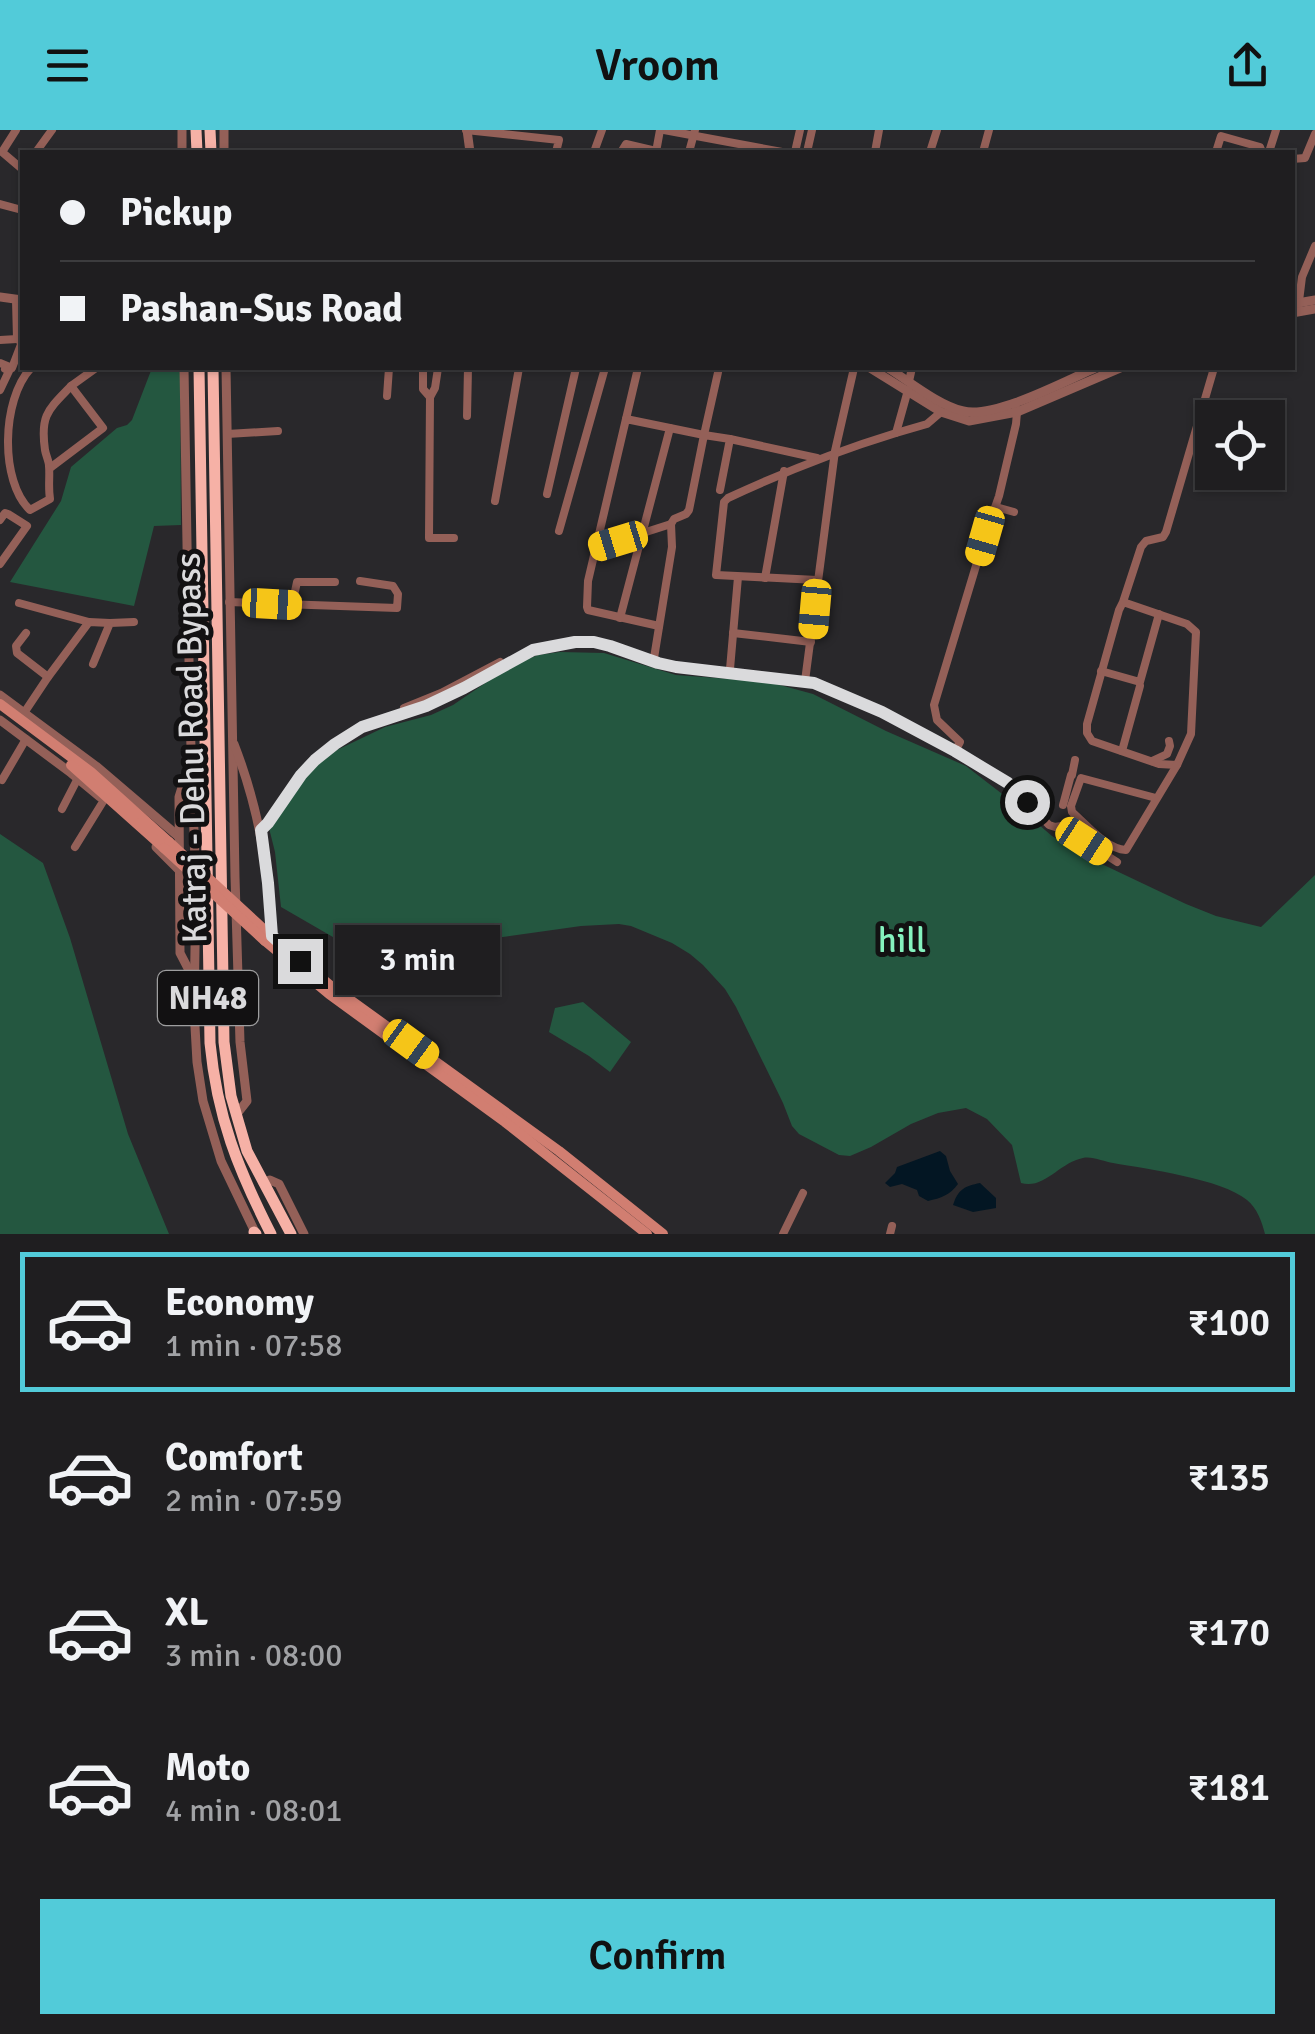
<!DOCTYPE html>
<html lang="en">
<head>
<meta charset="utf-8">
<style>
	:root { --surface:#1f1e20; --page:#272729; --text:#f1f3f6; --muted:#a1a2a5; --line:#3c3c3e; --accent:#52cbd9 }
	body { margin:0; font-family:Signika,sans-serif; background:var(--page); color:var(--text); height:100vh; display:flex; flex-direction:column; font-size:38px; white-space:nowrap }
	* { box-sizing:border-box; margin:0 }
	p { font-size:32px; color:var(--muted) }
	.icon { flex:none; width:55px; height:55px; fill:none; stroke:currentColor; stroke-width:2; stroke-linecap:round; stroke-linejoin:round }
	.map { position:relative; height:1104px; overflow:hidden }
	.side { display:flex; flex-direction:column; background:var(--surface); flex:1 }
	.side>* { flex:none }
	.hud { position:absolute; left:20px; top:20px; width:1275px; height:220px; border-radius:0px; box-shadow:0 2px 8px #0004,0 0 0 2px var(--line); display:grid; align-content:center; height:220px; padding:0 40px; background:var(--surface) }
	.tools { position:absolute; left:1195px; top:270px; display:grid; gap:20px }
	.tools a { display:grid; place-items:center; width:90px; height:90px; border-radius:0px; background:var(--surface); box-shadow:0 2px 8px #0004,0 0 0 2px var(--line); font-size:50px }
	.end { position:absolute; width:45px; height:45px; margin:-22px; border:12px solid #dadadc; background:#111; box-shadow:0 0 0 5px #111 }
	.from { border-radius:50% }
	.bubble { position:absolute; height:70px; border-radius:0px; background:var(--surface); box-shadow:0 2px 8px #0004,0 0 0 2px var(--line); font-size:32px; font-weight:600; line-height:70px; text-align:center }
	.car { position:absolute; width:30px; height:60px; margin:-30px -15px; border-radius:12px; box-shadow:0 0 8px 2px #0007; background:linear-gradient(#f5c518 24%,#345 0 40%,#f5c518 0 76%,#345 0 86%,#f5c518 0) }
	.hud b { display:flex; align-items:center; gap:35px; height:95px; font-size:38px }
	.hud b+b { border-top:2px solid var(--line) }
	.hud i { width:25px; height:25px; background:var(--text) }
	ul { padding:18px 0 0; list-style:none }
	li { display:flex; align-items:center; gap:30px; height:140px; margin:0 20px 15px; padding:0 20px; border:5px solid transparent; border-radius:0px }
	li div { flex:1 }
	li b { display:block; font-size:38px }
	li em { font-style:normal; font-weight:600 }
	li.current { border-color:var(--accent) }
	li>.icon { width:90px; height:90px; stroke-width:1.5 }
	.primary-button { display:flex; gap:20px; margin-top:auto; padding:20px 40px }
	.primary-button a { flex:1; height:115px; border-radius:0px; background:var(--accent); color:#111; font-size:40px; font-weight:600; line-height:115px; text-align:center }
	header { display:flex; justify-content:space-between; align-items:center; height:130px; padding:0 40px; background:var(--accent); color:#111; font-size:45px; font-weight:600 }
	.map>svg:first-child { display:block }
	.green { fill:#245740 }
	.water { fill:#031623 }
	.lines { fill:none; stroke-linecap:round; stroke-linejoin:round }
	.minor { stroke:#946058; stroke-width:8 }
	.tertiary { stroke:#946058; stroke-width:9 }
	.secondary { stroke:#d17e71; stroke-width:10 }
	.trunk { stroke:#f6b1a6; stroke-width:11 }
	.secondary-bridge { stroke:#d17e71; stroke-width:10 }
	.route { stroke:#dadadc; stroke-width:12 }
	.labels { text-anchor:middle; stroke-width:10; stroke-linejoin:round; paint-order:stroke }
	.shield { fill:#121112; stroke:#9e9e9f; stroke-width:2.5 }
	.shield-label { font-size:32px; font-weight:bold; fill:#dadadc }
	.street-label { font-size:35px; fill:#dadadc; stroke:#121112 }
	.park-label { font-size:35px; fill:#85f2be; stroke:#121112 }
</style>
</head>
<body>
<header><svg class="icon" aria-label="menu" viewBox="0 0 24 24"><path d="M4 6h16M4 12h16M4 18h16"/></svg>Vroom<svg class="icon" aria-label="share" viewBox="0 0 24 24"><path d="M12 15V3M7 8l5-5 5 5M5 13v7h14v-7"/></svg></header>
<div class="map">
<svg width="1315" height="1104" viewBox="0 0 1315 1104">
	<rect width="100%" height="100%" fill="#29282b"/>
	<g class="green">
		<path d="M152,238h28l1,157 -27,1 -20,80 -124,-24 51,-81 10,-34 46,-39 10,-3 5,-5z"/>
		<path d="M560,522l44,1 72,22 93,7 44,12 73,37 80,35 44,34 42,36 35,21 99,47 30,12 45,11 54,-52v359h-50c-3,-12 -8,-26 -18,-34 -25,-21 -100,-31 -134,-37 -8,-1 -21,-7 -30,-5 -23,4 -39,32 -62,25l-9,-38 -25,-26 -21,-11 -28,5 -27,11 -40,23 -21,9 -11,-1 -40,-21 -7,-8 -9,-23 -47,-96 -11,-18 -22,-24 -13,-11 -18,-11 -41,-17 -12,-2 -38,2 -150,21 -41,2 -45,-5 -64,-37 -6,-55 -6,-24 40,-57 28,-21 48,-23 46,-12 22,-10 59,-40 26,-10z"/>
		<path d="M0,704l43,29 27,75 58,196 41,100h-169z"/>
		<path d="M583,872l48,40 -21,30 -21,-16 -40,-24 6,-24z"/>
	</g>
	<g class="water">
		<path d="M940,1021l6,5 4,15 8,13c-8,11 -17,14 -30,17l-9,-5 -2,-6 -15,-6 -12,3 -5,-4 10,-10 2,-6z"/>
		<path d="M980,1053l16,15v10l-23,4 -20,-7c5,-16 12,-19 27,-22z"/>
	</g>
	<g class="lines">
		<g class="minor">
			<path d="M16,0l-14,22 20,17"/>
			<path d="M466,0l93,10 -3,12"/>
			<path d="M664,0l118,22"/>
			<path d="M36,22l16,-22"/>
			<path d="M594,22l8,-22"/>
			<path d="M621,22l5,-8 30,7"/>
			<path d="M656,22l4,-22"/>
			<path d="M689,22l6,-22"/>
			<path d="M795,22l5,-22"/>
			<path d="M807,22l5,-22"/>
			<path d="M875,22l4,-22"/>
			<path d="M930,22l7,-22"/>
			<path d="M983,22l6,-22"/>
			<path d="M1216,22l5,-16 39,11 2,5"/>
			<path d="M1269,22l7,-22"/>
			<path d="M1292,29l13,-1 10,-24"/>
			<path d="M0,74l22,6"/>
			<path d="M1298,179l4,-32 13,-31"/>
			<path d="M0,210l17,-1"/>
			<path d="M0,233l12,5 10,-26 -5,-3 -1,-39"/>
			<path d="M31,238c-30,32 -31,114 -1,142l20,-11c-2,-12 0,-22 -1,-33 0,-5 -3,-10 -4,-16 -5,-35 3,-40 26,-64"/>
			<path d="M423,238v21l7,8"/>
			<path d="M438,238l-3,20 -5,9 -1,141h25"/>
			<path d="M909,251l3,-13"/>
			<path d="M0,260l9,-19 -4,-2"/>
			<path d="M387,266l2,-28"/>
			<path d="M467,286l1,-48"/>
			<path d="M626,289l12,-51"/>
			<path d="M896,303l31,-9 14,-12"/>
			<path d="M227,304l51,-3"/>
			<path d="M730,309l87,19"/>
			<path d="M50,338l53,-40 -32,-42 25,-18"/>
			<path d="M547,364l29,-126"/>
			<path d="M495,371l24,-133"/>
			<path d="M996,377l18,5"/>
			<path d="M0,390l5,-7 3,1 19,12 -27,38"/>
			<path d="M559,401l46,-163"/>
			<path d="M596,418l75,-24"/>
			<path d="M765,448l19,-107"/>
			<path d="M817,450l-101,-5 8,-73 4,-4c58,-27 106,-46 168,-65l12,-43"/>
			<path d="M229,472l168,6 1,-14 -5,-8 -33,-5"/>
			<path d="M1123,472l64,22 9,8 -5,102 -14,31 -18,-1 -67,-23 -5,-8v-9l32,-114 4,-8 18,-55 5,-6 17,-4 3,-5 48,-164"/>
			<path d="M19,473l70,19"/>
			<path d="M292,475l5,-23h38"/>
			<path d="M620,488l50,-190"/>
			<path d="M659,496l-71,-16 -1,-3 1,-26 38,-162 78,16 15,-67"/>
			<path d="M26,503l-10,13 1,7 31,24"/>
			<path d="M733,503l78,9"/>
			<path d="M654,528l18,-111 -1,-23 3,-5 12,-5 3,-4 15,-75 26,4 -10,51"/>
			<path d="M93,534l17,-41 24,-1"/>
			<path d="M730,539l8,-92"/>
			<path d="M1101,541l39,11 19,-68"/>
			<path d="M805,551l30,-230 19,-83"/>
			<path d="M404,578l37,-15 59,-31"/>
			<path d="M24,583l24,-36 41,-55 21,1"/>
			<path d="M955,621l5,-9 -23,-22 -3,-15 51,-169 14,-40 17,-72 1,-12 -3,-9"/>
			<path d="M1122,621l18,-65"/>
			<path d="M1152,631l15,-7 3,-8 -1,-5"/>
			<path d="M1072,645l3,-15"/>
			<path d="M2,650l24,-41"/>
			<path d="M1156,668l-75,-20 -10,28 1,6c15,13 34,37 54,38l51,-85"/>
			<path d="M1063,675l8,-30"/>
			<path d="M62,679l16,-31"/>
			<path d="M261,700l7,-7 33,-48 14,-15 20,-16 27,-17 64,-21 38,-18 69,-38 42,-8 19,1 17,4 47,16 18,4 138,16 68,29 73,39 53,32 41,42 6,2 6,-1 56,36"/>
			<path d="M75,717l29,-47"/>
			<path d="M783,1104l20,-41"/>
			<path d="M890,1104l2,-8"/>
		</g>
		<g class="tertiary">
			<path d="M182,0v22"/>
			<path d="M224,0v22"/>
			<path d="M467,0l3,22"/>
			<path d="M0,167l22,3"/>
			<path d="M1292,174l23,-4"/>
			<path d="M1292,183l23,-4"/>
			<path d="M184,238l6,351 6,170 -2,120 3,53 6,39 18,60 35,73"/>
			<path d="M226,238l9,509 5,165 7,59 -11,14"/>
			<path d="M870,238l71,44 28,9 48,-9 103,-44"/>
			<path d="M888,238c21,13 50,37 75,43 31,8 102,-30 132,-43"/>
			<path d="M0,565l96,71 82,70"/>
			<path d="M0,590l71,53 29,24"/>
			<path d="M234,614c24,62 36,126 37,193"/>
			<path d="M188,638l-9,29 1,156 13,25"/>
			<path d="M156,717l23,23"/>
			<path d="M263,1053l7,-3 9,4 25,50"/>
		</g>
		<g class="secondary">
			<path d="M0,574l91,68 78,70"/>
			<path d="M71,635l93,83"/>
			<path d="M270,805l61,51 228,165 104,83"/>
			<path d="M265,811l64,53 176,128 142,112"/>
		</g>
		<g class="trunk">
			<path d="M196,0l1,22"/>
			<path d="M210,0l1,22"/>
			<path d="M199,238l11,675c7,74 28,126 61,191"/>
			<path d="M213,238l11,674 7,54 16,55 44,83"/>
			<path d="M254,1102l2,2"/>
		</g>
		<g class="secondary-bridge">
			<path d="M169,712l101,93"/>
			<path d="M164,718l101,93"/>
		</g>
	</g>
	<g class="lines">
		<path class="route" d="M300,831l-28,-25 -4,-53 -7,-53 7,-7 33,-48 14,-15 20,-16 27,-17 64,-21 38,-18 69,-38 42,-8h19l16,4 48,17 18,4 138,16 68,29 73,39 53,32 19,19"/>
	</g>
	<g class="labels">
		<rect class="shield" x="158" y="841" width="100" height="54" rx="8"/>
		<g class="shield-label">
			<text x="208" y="879">NH48</text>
		</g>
		<g class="street-label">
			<text transform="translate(191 618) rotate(-91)" y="12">Katraj - Dehu Road Bypass</text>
		</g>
		<g class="park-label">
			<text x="902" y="822">hill</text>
		</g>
	</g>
</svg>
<div class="tools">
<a><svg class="icon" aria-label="locate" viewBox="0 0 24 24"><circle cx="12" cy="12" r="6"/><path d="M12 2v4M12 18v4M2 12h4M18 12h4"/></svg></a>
</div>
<i class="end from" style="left:1027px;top:672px"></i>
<i class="end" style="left:300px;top:831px"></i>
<div class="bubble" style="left:335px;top:795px;width:165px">3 min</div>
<i class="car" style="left:985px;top:406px;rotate:196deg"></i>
<i class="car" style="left:618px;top:411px;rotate:253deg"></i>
<i class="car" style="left:272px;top:474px;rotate:93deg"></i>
<i class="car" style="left:815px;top:479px;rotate:185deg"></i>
<i class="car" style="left:1084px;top:711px;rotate:123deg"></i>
<i class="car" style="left:411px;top:914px;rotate:126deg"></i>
<div class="hud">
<b><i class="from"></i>Pickup</b>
<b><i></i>Pashan-Sus Road</b>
</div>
</div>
<section class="side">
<ul>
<li class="current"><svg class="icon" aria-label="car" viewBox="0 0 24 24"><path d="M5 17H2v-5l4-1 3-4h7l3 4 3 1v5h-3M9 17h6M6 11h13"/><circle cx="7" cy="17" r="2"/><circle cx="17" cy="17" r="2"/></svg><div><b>Economy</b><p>1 min · 07:58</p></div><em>₹100</em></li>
<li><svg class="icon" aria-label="car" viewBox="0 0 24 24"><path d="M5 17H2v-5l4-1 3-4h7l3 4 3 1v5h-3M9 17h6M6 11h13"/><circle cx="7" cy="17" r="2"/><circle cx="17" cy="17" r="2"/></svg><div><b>Comfort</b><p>2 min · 07:59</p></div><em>₹135</em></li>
<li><svg class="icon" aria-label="car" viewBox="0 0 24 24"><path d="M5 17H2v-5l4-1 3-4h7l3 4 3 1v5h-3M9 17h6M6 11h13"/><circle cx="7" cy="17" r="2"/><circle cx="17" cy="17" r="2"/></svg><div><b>XL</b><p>3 min · 08:00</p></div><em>₹170</em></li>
<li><svg class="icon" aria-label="car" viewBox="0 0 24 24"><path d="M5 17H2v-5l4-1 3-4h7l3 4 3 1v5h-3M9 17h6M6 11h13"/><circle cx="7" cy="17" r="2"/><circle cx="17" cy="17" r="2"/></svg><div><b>Moto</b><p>4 min · 08:01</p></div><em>₹181</em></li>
</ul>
<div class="primary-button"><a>Confirm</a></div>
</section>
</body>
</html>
